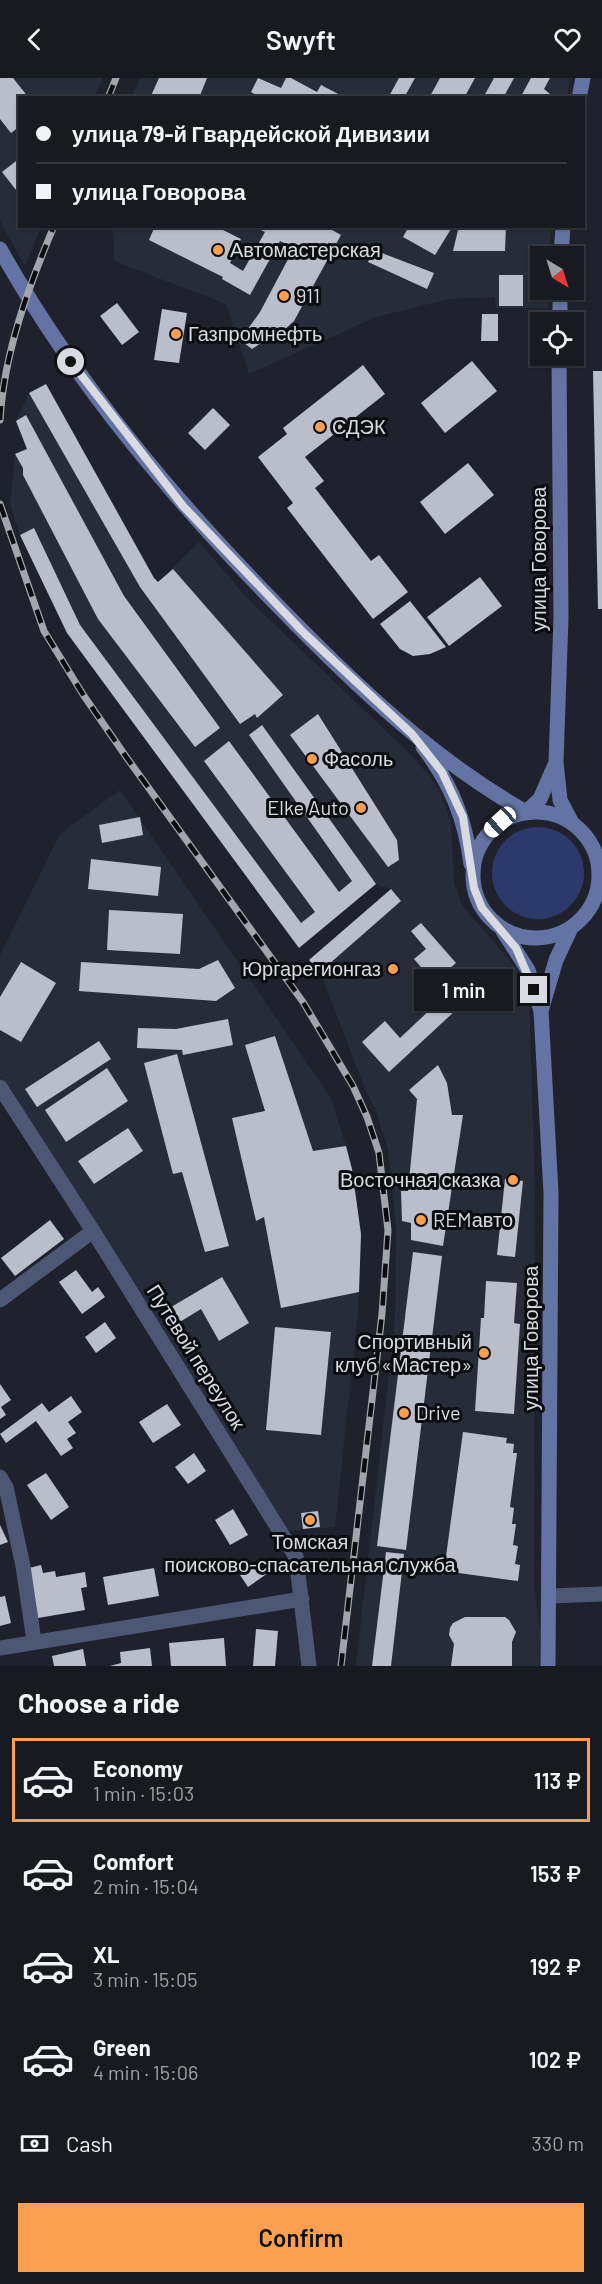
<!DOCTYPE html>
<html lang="en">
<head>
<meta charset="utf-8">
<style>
	:root { --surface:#171a21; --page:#24272e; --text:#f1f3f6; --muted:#9ea1a5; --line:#36383f; --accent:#fa9f4f }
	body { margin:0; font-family:Barlow,sans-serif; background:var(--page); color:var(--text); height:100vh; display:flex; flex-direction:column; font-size:22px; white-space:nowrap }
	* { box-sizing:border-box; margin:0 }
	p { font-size:20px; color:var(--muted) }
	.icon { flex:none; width:33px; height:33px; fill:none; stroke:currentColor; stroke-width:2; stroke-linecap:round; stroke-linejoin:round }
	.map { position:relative; height:1588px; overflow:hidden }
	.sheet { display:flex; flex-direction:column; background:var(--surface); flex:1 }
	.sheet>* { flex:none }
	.top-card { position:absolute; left:18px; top:18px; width:567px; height:132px; border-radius:0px; box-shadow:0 2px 4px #0004,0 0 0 2px var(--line); display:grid; align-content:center; height:132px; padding:0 18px; background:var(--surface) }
	.needle { width:39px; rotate:142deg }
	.fabs { position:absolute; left:530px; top:168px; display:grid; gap:12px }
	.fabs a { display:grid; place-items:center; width:54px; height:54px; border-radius:0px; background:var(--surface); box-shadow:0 2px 4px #0004,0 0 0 2px var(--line); font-size:30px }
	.end { position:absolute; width:27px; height:27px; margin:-14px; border:8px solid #d8dbe1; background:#111; box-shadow:0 0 0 3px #111 }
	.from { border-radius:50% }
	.bubble { position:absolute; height:42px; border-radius:0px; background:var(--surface); box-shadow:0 2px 4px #0004,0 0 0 2px var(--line); font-size:20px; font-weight:600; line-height:42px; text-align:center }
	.car { position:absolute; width:18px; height:36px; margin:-18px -9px; border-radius:8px; box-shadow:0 0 4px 2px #0007; background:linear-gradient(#fff 24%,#345 0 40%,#fff 0 76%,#345 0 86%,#fff 0) }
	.top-card b { display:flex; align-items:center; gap:21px; height:57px; font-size:22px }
	.top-card b+b { border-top:2px solid var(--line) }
	.top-card i { width:15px; height:15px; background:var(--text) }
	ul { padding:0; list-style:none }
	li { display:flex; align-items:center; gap:18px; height:84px; margin:0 12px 9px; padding:0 6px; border:3px solid transparent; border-radius:0px }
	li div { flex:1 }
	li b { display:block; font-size:22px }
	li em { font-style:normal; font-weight:600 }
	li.active { border-color:var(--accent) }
	li>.icon { width:54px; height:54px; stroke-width:1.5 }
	h2 { padding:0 18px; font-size:27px; line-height:72px }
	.pay { display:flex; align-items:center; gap:15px; height:66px; padding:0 18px; font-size:22px }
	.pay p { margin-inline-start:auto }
	.button { display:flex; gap:12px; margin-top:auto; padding:12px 18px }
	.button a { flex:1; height:69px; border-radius:0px; background:var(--accent); color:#111; font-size:24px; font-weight:600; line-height:69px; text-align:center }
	header { display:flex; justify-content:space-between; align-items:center; height:78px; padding:0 18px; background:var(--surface); font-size:27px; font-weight:600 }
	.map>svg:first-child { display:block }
	.built { fill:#262c39 }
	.green { fill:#2b3a6b }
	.building { fill:#b9beca }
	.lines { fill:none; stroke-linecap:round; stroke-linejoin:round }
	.street { stroke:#4c5775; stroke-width:15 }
	.secondary { stroke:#6374a4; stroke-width:15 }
	.rail-casing { stroke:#a2a5ac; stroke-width:7 }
	.rail { stroke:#0a0c10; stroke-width:4.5; stroke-dasharray:14; stroke-linecap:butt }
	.route { stroke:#d8dbe1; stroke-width:8 }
	.poi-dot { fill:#fa9f4f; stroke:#0a0c10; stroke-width:2 }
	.labels { text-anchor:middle; stroke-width:6; stroke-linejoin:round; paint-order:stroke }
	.poi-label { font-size:20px; fill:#d8dbe1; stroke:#0a0c10; text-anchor:start }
	.street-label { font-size:20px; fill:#d8dbe1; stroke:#0a0c10 }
</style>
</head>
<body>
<header><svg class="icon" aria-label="back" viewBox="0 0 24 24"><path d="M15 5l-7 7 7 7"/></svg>Swyft<svg class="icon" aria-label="heart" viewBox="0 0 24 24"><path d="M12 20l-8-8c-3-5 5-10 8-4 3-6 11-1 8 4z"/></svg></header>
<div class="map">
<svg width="602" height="1588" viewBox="0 0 602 1588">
	<rect width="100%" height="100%" fill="#1f222c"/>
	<g class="built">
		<path d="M0,0h103l-9,19 -74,1v128l21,1 -16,39 -25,-45z"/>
		<path d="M140,0h430l-3,20h-436z"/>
		<path d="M113,149h438l-2,29h-9v34h8v18h-52l-1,-11 -45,2 -74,18 -127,57 -23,-70 -112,-43z"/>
		<path d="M46,306l108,194 4,4 41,-40 51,59 157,150 24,27 11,18 9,27 3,59 8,23 60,70 7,17 6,200 -1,392 6,48 -1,34h-183l39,-347 1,-90 -8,-80 -12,-37 -14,-31 -42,-109 81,-71 -10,-12 -15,-5 -77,64 -232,-315 -47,-98 -10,-32 5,-49 12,-6 -11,-27 13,-28z"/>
		<path d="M120,712l211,308 15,48 6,23 9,65 -3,77 -23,216 -49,4 -188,-303 -98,-152v-121l60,-121z"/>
	</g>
	<circle class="green" cx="538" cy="795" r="46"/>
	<g class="building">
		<path d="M0,0h13l16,20h-9v28l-9,7 -11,-14z"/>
		<path d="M159,0h48l-8,20h-49z"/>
		<path d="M258,0l23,10 5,-10h5l26,14 4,-7 25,13h-85l-10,-6z"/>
		<path d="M399,0h16l-11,20h-16z"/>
		<path d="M440,0h35l-11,20h-35z"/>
		<path d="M494,0h20l-11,20h-20z"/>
		<path d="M531,0h19l-6,11 6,5v4h-30z"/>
		<path d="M20,80v37l-18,-23z"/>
		<path d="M155,148h60l26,13 -11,24 13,8 22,-39 -12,-6h72l16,9 -47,86 -12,11 -5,-4 -6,8 -19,13 -12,-9 20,-28 34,-64 -14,-7 -30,54 -28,-16 1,-2 -74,-37z"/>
		<path d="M409,148h38l4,3 -16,26 -32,-18z"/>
		<path d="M459,148h47l-1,25h-52z"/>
		<path d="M374,172l60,23 -7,16 -59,-27z"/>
		<rect x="499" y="197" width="24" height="31"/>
		<path d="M117,225l22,29 -17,13 -22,-29z"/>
		<path d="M162,231l25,4 -8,50 -25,-3z"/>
		<path d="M482,236h16v27h-17z"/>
		<path d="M472,283l25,30 -52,42 -24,-30z"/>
		<path d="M363,287l22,29 -80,63 19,24 -9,7 56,73 8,-6 29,37 -35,27 -86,-111 6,-5 -35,-46 29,-23 -4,-6z"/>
		<path d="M593,293h9v238h-4z"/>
		<path d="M46,306l108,194 4,4 15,-13 110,126 -26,23 -2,-4 -15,10 -100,-137 -111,-194z"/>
		<path d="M213,330l17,17 -25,25 -17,-17z"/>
		<path d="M26,337l98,181 96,132 -25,19 -97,-128 -75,-144v-7l-8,-14 12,-5 -11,-28z"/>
		<path d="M468,385l26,32 -49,39 -25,-32z"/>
		<path d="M34,450l46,97 221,298 14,-11 -111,-151 25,-20 110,151 13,-11 -103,-146 13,-10 114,159 -77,64 -232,-315 -47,-98z"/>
		<path d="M480,499l22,29 -53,40 -22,-29z"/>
		<path d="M410,523l36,46 -16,7 -17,2 -13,-7 -20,-25z"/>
		<path d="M318,636l79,126 2,20 -11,7 -98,-132z"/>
		<path d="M140,739l3,18 -41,8 -3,-18z"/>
		<path d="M91,781l70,8 -3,29 -70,-7z"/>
		<path d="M391,811l10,12 -81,71 -11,-12z"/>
		<path d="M109,832l74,4 -3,40 -73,-4z"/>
		<path d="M421,845l35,40 -22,19 -20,-23 12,-10 -15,-18z"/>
		<path d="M218,882l17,28 -19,13 -137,-10 2,-29 118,7z"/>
		<path d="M21,884l35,21 -35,59 -21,-12v-33z"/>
		<path d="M469,895l13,13 -93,86 -27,-30 23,-21 15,17z"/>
		<path d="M228,941l5,26 -50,10 -1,-5 -45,-2 1,-20 38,1z"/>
		<path d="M275,958l38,115 33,-5 6,23 9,65 -2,58 -78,16 -17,-91 -8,4 -24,-103 33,-7 -20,-66z"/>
		<path d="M99,963l12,18 -74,48 -12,-18z"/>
		<path d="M177,976l52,192 -24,6 -23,-80 -9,2 -29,-111z"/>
		<path d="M438,987l9,18 5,32h11l-20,131 -32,-6v-17l-9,-2 -1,-30h7l9,-92 -8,-9z"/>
		<path d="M107,990l21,33 -62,41 -21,-32z"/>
		<path d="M128,1050l15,23 -49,33 -16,-23z"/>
		<path d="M505,1101l18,2 -8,76 -18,-2z"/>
		<path d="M50,1142l14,19 -49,37 -14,-18z"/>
		<path d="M413,1174l29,4 -36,294 -29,-4z"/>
		<path d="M76,1192l16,22 6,-5 7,10 -23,17 -23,-32z"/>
		<path d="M222,1199l27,46 -30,18 -18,-32 -31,19 -9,-15z"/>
		<path d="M486,1203l31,2 -3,40 6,1 -6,90 -39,-3 6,-93h3z"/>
		<path d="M105,1244l11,16 -20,15 -11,-16z"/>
		<path d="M275,1249l56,5 -10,103 -55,-5z"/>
		<path d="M0,1306l11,16 -10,7 5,8 -6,4z"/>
		<path d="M71,1318l11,16 -14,10 8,11 -9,6 6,9 -12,8 -25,-35 -30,22 -6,-9 42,-31 7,9z"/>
		<path d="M167,1326l14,21 -28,18 -14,-21z"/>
		<path d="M463,1354l44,6 -1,5 8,1 -1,9h4l-7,54 4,1 -2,16h4l-3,21 5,1 -3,18 5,1 -2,16 -74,-10z"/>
		<path d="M194,1375l12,18 -18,13 -13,-17z"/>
		<path d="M46,1395l23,34 -18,13 -24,-35z"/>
		<path d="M233,1431l15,26 -18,10 -15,-25z"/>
		<path d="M318,1433l2,16 -17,2 -2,-16z"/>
		<path d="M0,1447l8,17 -8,3z"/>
		<path d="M386,1474l18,2 -13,112h-19z"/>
		<path d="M263,1481l8,12 -23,16 -8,-12z"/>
		<path d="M41,1487l2,8 12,-2 1,6 29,-5 2,15 -6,1 4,22 -47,8 -9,-50z"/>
		<path d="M154,1490l5,28 -51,9 -5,-28z"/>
		<path d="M5,1518l6,27 -11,3v-29z"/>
		<path d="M465,1539h40l4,3 7,12 -4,10v24h-61l3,-22 -5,-9 1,-7 3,-5z"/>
		<path d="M256,1551l22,2 -3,35h-22z"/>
		<path d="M224,1560l2,28h-55l-2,-23z"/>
		<path d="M150,1570l2,18h-42l11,-3 -1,-11z"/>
		<path d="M83,1571l3,17h-32l-2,-10z"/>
	</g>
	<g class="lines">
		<g class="street">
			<path d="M0,1009l93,144 203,326 13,109"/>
			<path d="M0,1222l93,-69"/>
			<path d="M0,1399l6,10 17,79 11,75"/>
			<path d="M550,1518l52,-2"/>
			<path d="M0,1570l302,-49"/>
		</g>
		<g class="secondary">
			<path d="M579,20l4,-20"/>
			<path d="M0,171c75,134 175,252 282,361 74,76 152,150 244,202"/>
			<path d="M561,178l2,-30"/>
			<path d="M560,244v-32"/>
			<path d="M559,278l2,262 -5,144 4,38 12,23"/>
			<path d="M423,669c28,37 42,71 48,117"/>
			<circle cx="536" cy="797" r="63"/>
			<path d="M526,734l14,-13 14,-32"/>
			<path d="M503,853l25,39 13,41 10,182 -3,473"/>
			<path d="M541,933l15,-51 14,-30"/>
		</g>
		<g class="rail-casing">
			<g id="rail">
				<path d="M108,20l8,-20"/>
				<path d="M0,342c4,-67 28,-132 54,-194"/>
				<path d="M0,426l44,127 40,65 43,62 176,244 50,84 14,31 12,36 9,77 -6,84 -41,352"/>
			</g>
		</g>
		<use href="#rail" class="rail"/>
	</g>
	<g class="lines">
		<path class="route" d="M71,284l112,144 121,127 108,101 30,38 21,45 11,71 8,20 34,40 18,42"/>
	</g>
	<g class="poi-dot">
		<circle cx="218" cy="172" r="6"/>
		<circle cx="284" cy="218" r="6"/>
		<circle cx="176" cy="256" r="6"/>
		<circle cx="320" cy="349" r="6"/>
		<circle cx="312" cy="681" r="6"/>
		<circle cx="361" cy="730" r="6"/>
		<circle cx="393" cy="891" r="6"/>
		<circle cx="513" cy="1102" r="6"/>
		<circle cx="421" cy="1142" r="6"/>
		<circle cx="484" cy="1275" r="6"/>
		<circle cx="404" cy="1335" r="6"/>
		<circle cx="310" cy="1442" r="6"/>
	</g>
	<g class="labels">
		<g class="poi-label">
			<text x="230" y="179">Автомастерская</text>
			<text x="296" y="225">911</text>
			<text x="188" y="263">Газпромнефть</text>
			<text x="332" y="356">СДЭК</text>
			<text x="324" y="688">Фасоль</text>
			<text x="349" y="737" text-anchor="end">Elke Auto</text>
			<text x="381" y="898" text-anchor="end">Юргарегионгаз</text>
			<text x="501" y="1109" text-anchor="end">Восточная сказка</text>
			<text x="433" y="1149">REMавто</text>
			<text x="472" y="1271" text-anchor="end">Спортивный<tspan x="472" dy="23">клуб «Мастер»</tspan></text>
			<text x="416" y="1342">Drive</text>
			<text x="310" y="1471" text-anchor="middle">Томская<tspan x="310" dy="23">поисково-спасательная служба</tspan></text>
		</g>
		<g class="street-label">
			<text transform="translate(539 481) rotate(-90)" y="7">улица Говорова</text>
			<text transform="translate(531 1260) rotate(-90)" y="7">улица Говорова</text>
			<text transform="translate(196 1279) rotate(58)" y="7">Путевой переулок</text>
		</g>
	</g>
</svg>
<div class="fabs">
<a><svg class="needle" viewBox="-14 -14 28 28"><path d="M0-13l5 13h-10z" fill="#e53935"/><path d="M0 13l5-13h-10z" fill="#9ea1a5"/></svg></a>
<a><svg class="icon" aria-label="locate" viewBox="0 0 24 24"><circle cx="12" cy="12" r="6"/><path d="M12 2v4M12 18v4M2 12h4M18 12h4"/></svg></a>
</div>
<i class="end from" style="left:71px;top:284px"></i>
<i class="end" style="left:534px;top:912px"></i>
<div class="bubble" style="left:414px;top:891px;width:99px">1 min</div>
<i class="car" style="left:500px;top:744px;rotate:228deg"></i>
<div class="top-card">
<b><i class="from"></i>улица 79-й Гвардейской Дивизии</b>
<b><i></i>улица Говорова</b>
</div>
</div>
<section class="sheet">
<h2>Choose a ride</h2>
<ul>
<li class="active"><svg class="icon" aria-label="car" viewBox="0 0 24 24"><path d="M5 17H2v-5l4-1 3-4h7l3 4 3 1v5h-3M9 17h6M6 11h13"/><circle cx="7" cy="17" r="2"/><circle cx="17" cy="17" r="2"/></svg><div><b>Economy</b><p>1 min · 15:03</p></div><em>113 ₽</em></li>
<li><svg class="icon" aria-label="car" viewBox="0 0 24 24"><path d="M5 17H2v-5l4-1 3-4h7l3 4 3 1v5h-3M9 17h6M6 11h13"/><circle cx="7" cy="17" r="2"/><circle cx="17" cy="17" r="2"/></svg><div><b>Comfort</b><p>2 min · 15:04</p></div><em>153 ₽</em></li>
<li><svg class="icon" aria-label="car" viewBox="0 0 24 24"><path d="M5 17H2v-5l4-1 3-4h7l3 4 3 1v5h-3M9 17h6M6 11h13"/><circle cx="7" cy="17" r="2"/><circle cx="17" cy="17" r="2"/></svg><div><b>XL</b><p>3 min · 15:05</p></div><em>192 ₽</em></li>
<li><svg class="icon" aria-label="car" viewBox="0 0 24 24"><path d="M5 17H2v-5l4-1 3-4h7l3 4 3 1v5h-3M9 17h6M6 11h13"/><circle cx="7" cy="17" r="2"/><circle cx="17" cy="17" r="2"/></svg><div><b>Green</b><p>4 min · 15:06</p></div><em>102 ₽</em></li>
</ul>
<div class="pay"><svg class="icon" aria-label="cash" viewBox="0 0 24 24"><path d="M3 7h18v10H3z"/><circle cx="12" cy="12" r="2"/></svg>Cash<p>330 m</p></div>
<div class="button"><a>Confirm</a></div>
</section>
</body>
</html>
